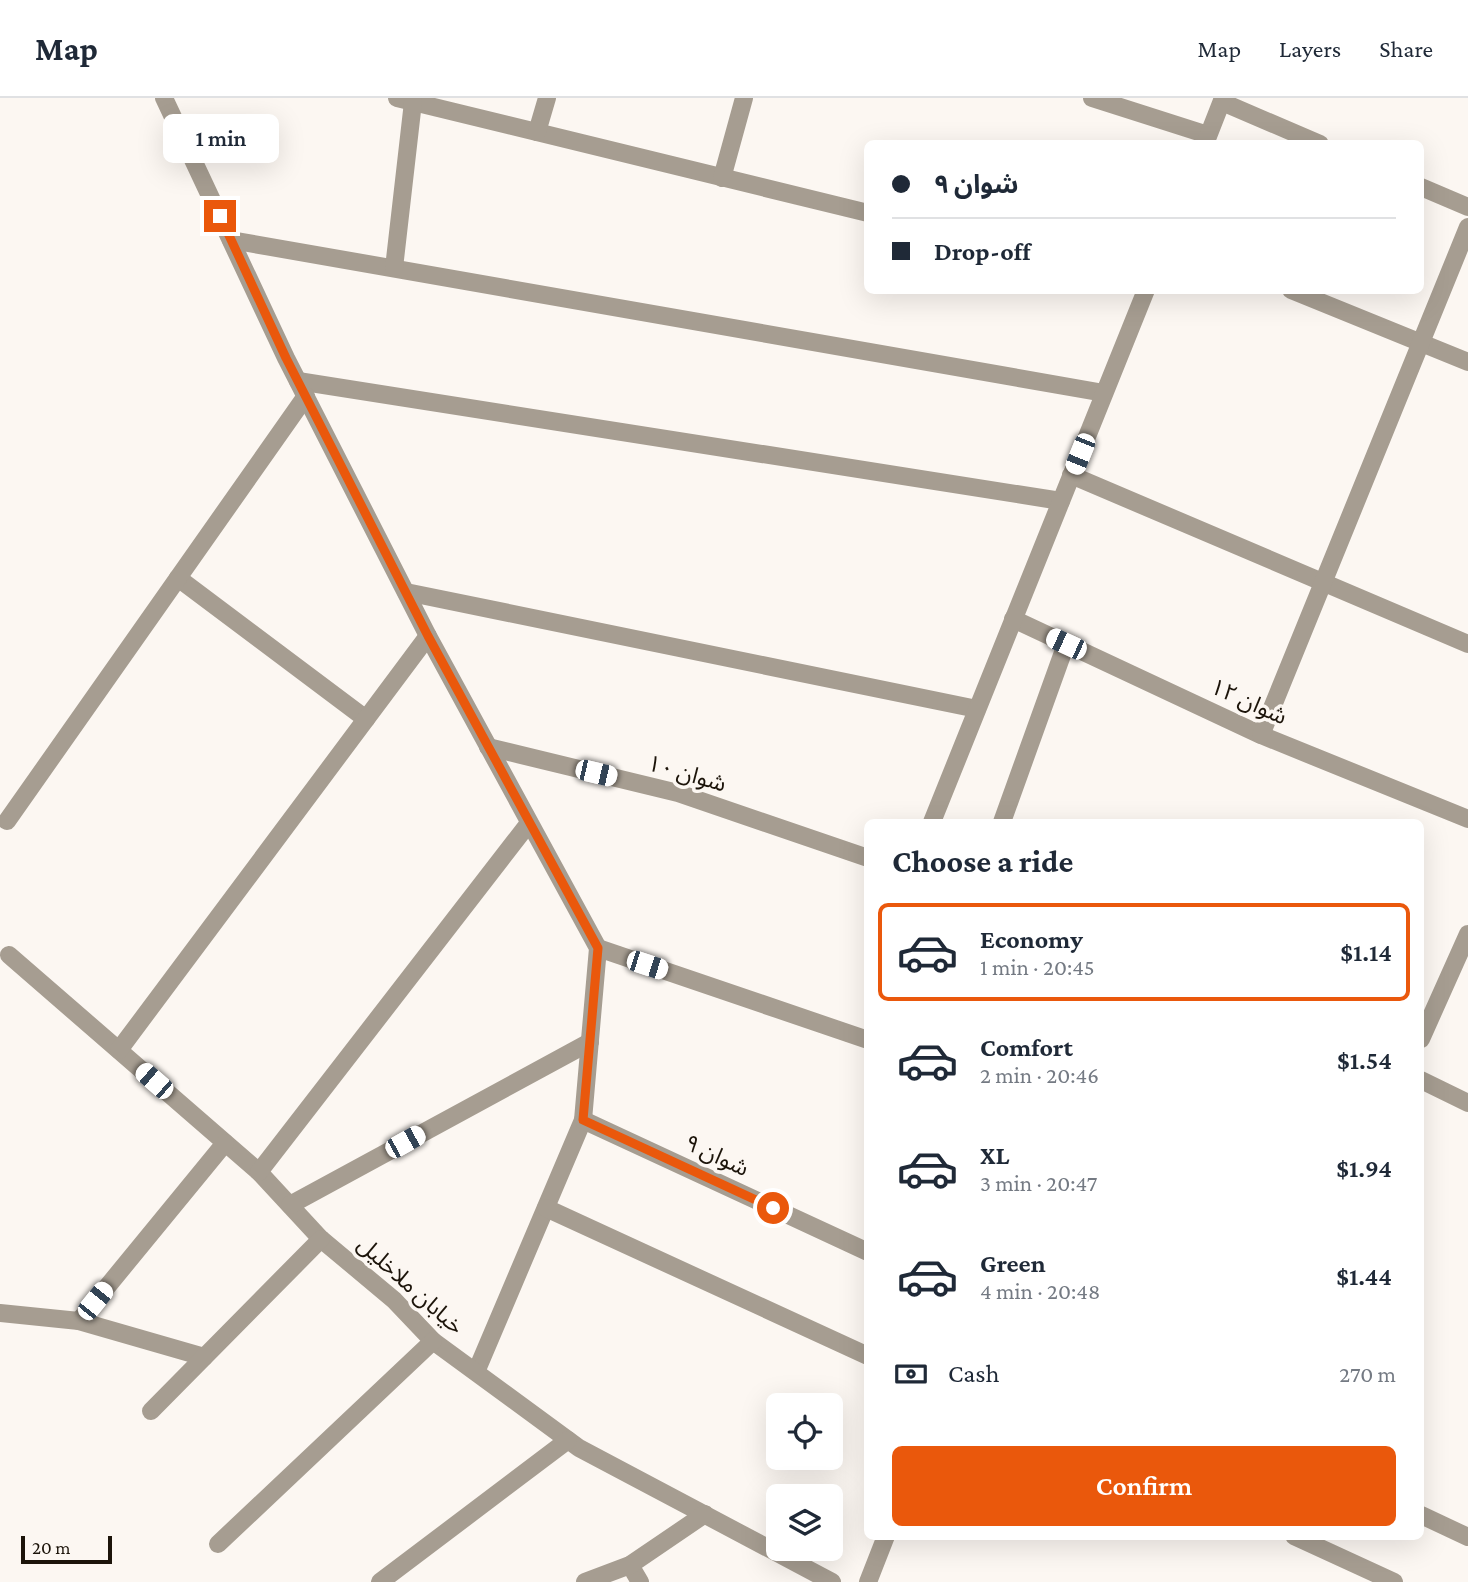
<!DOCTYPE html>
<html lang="en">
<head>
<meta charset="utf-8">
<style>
	:root { --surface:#fff; --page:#f2f2f3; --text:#1f2937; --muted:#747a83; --line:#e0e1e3; --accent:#ea580c }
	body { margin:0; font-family:"Crimson Pro","Noto Sans Arabic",serif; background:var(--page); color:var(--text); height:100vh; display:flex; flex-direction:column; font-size:26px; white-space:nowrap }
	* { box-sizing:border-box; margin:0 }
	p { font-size:23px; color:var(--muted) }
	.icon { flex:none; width:38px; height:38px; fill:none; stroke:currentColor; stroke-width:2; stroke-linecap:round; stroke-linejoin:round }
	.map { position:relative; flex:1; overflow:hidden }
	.drawer { position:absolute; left:864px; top:721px; width:560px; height:721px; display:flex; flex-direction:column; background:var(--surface); border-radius:10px; box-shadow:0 7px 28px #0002 }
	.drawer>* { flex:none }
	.banner { position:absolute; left:864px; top:42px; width:560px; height:154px; border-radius:10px; box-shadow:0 7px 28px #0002; display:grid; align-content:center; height:154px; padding:0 28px; background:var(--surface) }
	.fabs { position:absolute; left:766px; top:1295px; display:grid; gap:14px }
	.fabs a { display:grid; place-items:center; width:77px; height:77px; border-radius:10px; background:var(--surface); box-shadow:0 7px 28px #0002; font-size:35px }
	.scale { position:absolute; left:21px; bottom:18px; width:91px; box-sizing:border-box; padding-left:7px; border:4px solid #1c140a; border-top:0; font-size:19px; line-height:24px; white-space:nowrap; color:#1c140a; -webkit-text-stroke:5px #fcf7f2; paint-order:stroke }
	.end { position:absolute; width:32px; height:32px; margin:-16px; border:9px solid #ea580c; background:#fff; box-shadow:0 0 0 4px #fff }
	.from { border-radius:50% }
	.bubble { position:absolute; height:49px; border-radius:10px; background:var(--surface); box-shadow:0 7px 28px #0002; font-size:23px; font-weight:600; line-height:49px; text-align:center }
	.car { position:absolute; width:21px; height:42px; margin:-21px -10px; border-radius:9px; box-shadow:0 0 5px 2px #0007; background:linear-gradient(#fff 24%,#345 0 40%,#fff 0 76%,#345 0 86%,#fff 0) }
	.banner b { display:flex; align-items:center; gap:24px; height:66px; font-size:26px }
	.banner b+b { border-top:2px solid var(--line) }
	.banner i { width:18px; height:18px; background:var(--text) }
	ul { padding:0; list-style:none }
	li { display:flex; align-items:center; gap:21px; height:98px; margin:0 14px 10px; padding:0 14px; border:4px solid transparent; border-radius:10px }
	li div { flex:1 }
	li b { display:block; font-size:26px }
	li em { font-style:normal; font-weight:600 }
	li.active { border-color:var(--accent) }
	li>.icon { width:63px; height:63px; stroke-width:1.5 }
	h2 { padding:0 28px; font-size:32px; line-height:84px }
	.pay { display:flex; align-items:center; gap:18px; height:77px; padding:0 28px; font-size:26px }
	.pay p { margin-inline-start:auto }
	.primary-button { display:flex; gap:14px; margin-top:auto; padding:14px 28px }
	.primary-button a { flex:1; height:80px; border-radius:10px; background:var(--accent); color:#fff; font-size:28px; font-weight:600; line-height:80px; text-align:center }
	header { display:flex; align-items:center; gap:42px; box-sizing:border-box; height:98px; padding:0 35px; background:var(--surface); border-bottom:2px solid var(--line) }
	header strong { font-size:33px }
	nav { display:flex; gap:38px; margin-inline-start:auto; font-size:24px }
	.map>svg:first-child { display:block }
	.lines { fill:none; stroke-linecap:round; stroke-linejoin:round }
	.minor { stroke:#a69d91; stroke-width:18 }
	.route { stroke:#ea580c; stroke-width:9 }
	.labels { text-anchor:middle; stroke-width:7; stroke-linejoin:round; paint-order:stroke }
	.street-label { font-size:23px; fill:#1c140a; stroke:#fcf7f2 }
</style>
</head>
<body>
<header>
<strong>Map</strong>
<nav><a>Map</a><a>Layers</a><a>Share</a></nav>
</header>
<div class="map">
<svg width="1468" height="1484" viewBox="0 0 1468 1484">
	<rect width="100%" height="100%" fill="#fcf7f2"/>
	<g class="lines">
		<g class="minor">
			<path d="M164,0l122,260 142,278 170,312 -15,172 -107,252"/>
			<path d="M397,0l471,115"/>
			<path d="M1092,0l116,37"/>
			<path d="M1222,4l98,42"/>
			<path d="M537,34l10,-34"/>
			<path d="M1205,46l18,-46"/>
			<path d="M722,80l22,-80"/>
			<path d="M1421,89l47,20"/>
			<path d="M231,142l873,153"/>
			<path d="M394,170l19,-166"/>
			<path d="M1291,192l177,72"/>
			<path d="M298,283l763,120"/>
			<path d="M1071,377l397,169"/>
			<path d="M178,480l188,141"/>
			<path d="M406,494l571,117"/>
			<path d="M1013,521l248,116 207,84"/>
			<path d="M1261,637l207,-508"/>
			<path d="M488,649l190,46 190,65"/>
			<path d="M7,723l299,-425"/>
			<path d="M932,724l214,-532"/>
			<path d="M1002,724l64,-178"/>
			<path d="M598,850l270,92"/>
			<path d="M9,857l250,217 62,67 73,61 39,41 146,107 253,134"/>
			<path d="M1421,941l47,-105"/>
			<path d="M119,952l309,-414"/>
			<path d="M1421,982l47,23"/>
			<path d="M583,1022l285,132"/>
			<path d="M259,1074l270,-349"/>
			<path d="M290,1107l300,-163"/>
			<path d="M546,1110l322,148"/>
			<path d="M0,1215l79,8 125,36"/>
			<path d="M79,1223l146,-178"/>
			<path d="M151,1313l170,-172"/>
			<path d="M1421,1417l47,22"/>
			<path d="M1294,1438l100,46"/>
			<path d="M218,1446l215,-203"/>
			<path d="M630,1467l10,17"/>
			<path d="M380,1484l188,-142"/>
			<path d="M585,1484l45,-17 75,-51"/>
			<path d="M868,1484l18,-46"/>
		</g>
	</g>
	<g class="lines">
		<path class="route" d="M220,118l66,142 142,278 170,312 -15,172 190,88"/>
	</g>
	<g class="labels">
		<g class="street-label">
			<text transform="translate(1249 603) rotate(24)" y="8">شوان ۱۲</text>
			<text transform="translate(687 675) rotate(16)" y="8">شوان ۱۰</text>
			<text transform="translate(717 1057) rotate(25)" y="8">شوان ۹</text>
			<text transform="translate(411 1187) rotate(42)" y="8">خیابان ملاخلیل</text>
		</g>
	</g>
</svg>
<div class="fabs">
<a><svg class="icon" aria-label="locate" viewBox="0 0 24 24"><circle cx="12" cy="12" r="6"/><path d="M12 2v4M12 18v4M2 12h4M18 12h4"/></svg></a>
<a><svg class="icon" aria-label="layers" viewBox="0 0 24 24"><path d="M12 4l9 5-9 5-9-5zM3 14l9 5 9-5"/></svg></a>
</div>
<div class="scale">20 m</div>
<i class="end from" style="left:773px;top:1110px"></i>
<i class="end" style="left:220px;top:118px"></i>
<div class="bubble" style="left:163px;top:16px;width:116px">1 min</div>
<i class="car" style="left:1080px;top:356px;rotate:202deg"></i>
<i class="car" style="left:1066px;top:546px;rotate:295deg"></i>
<i class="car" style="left:596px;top:675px;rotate:103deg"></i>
<i class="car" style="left:647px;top:867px;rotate:108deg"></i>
<i class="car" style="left:154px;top:983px;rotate:311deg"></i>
<i class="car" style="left:405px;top:1044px;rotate:61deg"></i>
<i class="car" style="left:95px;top:1203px;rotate:39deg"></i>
<div class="banner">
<b><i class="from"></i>شوان ۹</b>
<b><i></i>Drop-off</b>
</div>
<section class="drawer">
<h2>Choose a ride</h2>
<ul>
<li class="active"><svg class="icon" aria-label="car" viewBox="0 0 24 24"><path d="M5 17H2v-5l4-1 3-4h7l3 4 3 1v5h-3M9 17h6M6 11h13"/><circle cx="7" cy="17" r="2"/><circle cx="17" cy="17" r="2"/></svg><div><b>Economy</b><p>1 min · 20:45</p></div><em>$1.14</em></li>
<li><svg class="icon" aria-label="car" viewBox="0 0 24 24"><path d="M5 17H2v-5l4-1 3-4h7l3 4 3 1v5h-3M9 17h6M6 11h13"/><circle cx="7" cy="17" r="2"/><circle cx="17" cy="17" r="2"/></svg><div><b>Comfort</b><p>2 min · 20:46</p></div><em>$1.54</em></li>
<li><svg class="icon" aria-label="car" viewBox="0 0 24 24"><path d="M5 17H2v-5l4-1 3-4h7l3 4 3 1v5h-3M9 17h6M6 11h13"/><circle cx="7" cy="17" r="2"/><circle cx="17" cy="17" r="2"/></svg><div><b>XL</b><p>3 min · 20:47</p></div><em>$1.94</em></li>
<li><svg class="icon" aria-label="car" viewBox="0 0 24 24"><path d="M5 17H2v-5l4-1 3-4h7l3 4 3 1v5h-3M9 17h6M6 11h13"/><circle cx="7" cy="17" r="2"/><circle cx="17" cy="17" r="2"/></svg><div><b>Green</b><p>4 min · 20:48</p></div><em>$1.44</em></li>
</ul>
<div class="pay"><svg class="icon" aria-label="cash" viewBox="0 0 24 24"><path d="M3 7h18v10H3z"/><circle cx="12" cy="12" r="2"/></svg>Cash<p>270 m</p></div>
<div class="primary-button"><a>Confirm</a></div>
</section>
</div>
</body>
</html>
